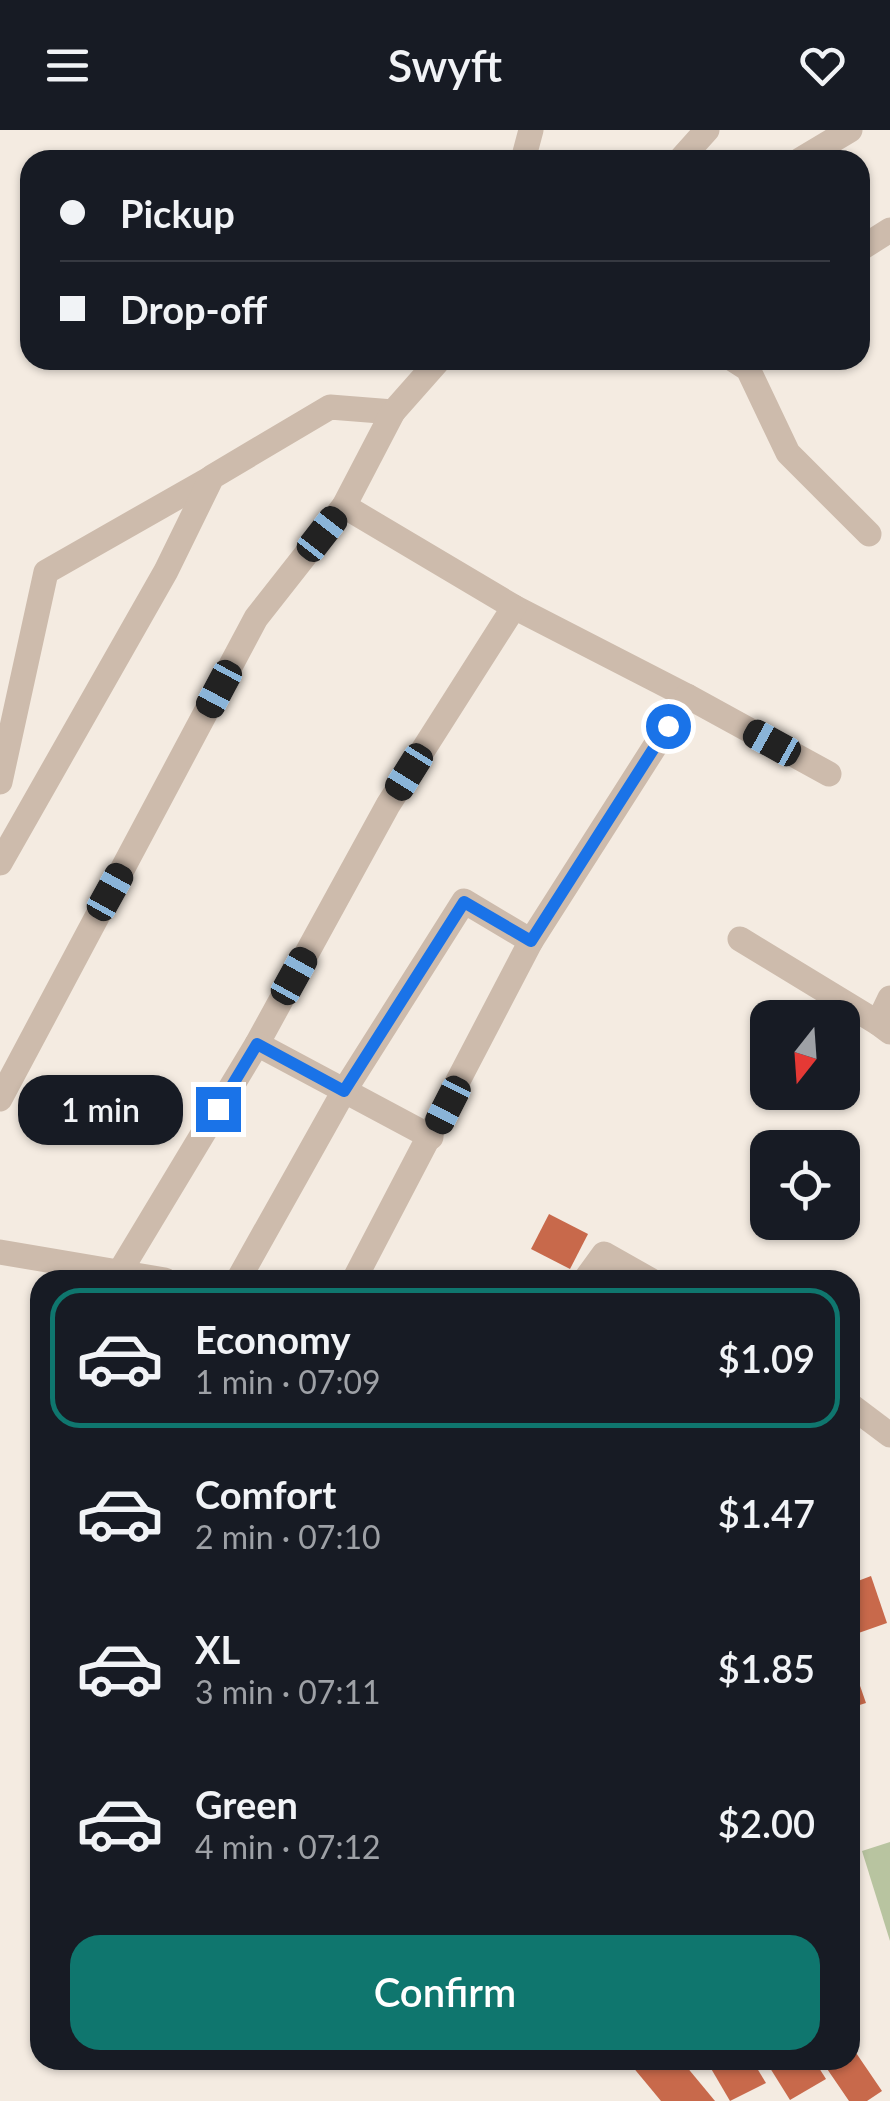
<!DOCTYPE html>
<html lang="en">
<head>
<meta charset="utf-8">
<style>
	:root { --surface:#171b24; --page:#20242c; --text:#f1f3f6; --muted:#9ea1a6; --line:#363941; --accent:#0f766e }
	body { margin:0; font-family:Lato,sans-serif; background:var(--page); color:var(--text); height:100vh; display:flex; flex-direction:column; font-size:38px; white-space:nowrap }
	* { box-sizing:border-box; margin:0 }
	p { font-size:32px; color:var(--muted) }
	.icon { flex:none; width:55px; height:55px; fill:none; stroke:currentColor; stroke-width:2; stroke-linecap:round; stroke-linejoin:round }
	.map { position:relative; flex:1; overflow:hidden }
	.panel { position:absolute; left:30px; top:1140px; width:830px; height:800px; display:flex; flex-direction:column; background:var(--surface); border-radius:30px; box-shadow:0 2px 8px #0004 }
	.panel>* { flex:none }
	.hud { position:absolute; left:20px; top:20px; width:850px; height:220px; border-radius:30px; box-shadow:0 2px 8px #0004; display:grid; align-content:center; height:220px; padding:0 40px; background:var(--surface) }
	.needle { width:65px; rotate:197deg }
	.controls { position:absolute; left:750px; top:870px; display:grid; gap:20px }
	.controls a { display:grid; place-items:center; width:110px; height:110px; border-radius:20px; background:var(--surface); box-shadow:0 2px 8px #0004; font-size:50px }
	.end { position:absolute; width:45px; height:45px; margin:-22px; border:12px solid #1a73e8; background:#fff; box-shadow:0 0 0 5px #fff }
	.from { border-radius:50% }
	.bubble { position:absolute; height:70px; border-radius:30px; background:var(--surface); box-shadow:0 2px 8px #0004; font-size:32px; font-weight:600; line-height:70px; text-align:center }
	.car { position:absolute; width:30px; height:60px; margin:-30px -15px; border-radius:12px; box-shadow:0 0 8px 2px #0007; background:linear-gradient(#222 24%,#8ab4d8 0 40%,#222 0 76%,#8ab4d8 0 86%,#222 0) }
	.hud b { display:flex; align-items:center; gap:35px; height:95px; font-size:38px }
	.hud b+b { border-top:2px solid var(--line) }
	.hud i { width:25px; height:25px; background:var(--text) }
	ul { padding:18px 0 0; list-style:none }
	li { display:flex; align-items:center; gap:30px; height:140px; margin:0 20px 15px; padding:0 20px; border:5px solid transparent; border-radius:30px }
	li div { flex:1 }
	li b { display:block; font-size:38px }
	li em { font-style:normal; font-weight:600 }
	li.active { border-color:var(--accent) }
	li>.icon { width:90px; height:90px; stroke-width:1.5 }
	.action { display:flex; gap:20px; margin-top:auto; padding:20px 40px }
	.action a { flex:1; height:115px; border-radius:30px; background:var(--accent); color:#fff; font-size:40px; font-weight:600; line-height:115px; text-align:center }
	header { display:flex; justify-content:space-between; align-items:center; height:130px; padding:0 40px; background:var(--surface); font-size:45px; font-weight:600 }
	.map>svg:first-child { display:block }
	.green { fill:#b8c4a0 }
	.building { fill:#c8694b }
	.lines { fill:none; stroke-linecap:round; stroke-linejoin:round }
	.minor { stroke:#cdbbac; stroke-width:25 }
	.route { stroke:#1a73e8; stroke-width:12 }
</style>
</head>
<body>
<header><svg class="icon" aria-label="menu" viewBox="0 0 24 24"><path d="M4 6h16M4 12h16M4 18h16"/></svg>Swyft<svg class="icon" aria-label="heart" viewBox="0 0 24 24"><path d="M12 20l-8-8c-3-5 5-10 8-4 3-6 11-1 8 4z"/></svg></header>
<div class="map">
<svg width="890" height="1971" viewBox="0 0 890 1971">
	<rect width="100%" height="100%" fill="#f4ebe1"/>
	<path class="green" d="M890,1712v99l-28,-90z"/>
	<g class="building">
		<path d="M549,1084l39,20 -18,35 -39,-20z"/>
		<path d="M871,1446l16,47 -37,13v-52z"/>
		<path d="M850,1527l16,46 -16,5z"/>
		<path d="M850,1914l32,47 -15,10h-18l-28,-41h29z"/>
		<path d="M627,1930h54l34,41h-54z"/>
		<path d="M706,1930h46l14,23 -36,18z"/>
		<path d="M765,1930h49l12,19 -36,21z"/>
	</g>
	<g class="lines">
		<g class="minor">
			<path d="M523,30l8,-30"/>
			<path d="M680,30l27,-30"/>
			<path d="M800,30l50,-30"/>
			<path d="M860,119l30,-19"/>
			<path d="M734,230l14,9 40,84 81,81"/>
			<path d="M514,477l173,89 -156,245"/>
			<path d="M687,566l142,78"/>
			<path d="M0,652l46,-210 165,-94"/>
			<path d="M0,733l166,-292 46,-94 118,-70 63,5"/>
			<path d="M740,809l138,84"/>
			<path d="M890,868l-12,25 12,9"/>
			<path d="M257,914l131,-239 126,-198 -170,-101"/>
			<path d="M0,969l256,-481 88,-112 49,-94 46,-52"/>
			<path d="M0,1122l165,28"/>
			<path d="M119,1143l138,-229 174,93"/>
			<path d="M238,1150l106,-189 120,-190 67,40 -177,339"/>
			<path d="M585,1150l19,-26 46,26"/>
			<path d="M850,1275l40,30"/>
		</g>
	</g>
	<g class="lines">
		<path class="route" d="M218,979l39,-65 87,47 120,-189 67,39 137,-215"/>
	</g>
</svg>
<div class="controls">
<a><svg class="needle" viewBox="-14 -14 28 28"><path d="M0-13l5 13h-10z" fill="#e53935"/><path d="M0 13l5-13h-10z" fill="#9ea1a6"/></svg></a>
<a><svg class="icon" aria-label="locate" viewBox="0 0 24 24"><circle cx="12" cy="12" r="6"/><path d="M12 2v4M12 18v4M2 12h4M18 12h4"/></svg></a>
</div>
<i class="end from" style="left:668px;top:596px"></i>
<i class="end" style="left:218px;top:979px"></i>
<div class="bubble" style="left:18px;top:945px;width:165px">1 min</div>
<i class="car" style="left:322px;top:404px;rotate:38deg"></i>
<i class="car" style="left:219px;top:559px;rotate:208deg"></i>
<i class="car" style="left:772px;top:613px;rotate:299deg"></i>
<i class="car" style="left:409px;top:642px;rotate:212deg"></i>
<i class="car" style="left:110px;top:762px;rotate:29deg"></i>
<i class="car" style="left:294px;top:846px;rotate:29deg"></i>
<i class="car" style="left:448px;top:975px;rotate:207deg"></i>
<div class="hud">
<b><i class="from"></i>Pickup</b>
<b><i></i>Drop-off</b>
</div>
<section class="panel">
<ul>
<li class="active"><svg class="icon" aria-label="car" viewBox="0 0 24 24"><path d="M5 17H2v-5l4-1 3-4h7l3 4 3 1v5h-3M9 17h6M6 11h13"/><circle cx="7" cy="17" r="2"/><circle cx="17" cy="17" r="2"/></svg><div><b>Economy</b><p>1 min · 07:09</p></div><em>$1.09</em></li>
<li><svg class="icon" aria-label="car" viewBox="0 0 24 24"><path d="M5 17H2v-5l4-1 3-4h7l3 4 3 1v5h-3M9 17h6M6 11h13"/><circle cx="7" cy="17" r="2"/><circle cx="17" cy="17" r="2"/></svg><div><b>Comfort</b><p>2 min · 07:10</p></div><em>$1.47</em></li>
<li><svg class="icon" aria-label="car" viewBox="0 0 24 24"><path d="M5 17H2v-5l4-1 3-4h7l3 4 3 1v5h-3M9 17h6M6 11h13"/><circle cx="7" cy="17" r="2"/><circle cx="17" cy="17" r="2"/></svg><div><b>XL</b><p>3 min · 07:11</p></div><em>$1.85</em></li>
<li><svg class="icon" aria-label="car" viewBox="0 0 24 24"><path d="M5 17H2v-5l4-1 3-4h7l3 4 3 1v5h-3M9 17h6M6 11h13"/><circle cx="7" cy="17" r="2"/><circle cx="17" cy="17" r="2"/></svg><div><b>Green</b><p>4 min · 07:12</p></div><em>$2.00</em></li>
</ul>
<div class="action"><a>Confirm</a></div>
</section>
</div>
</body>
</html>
